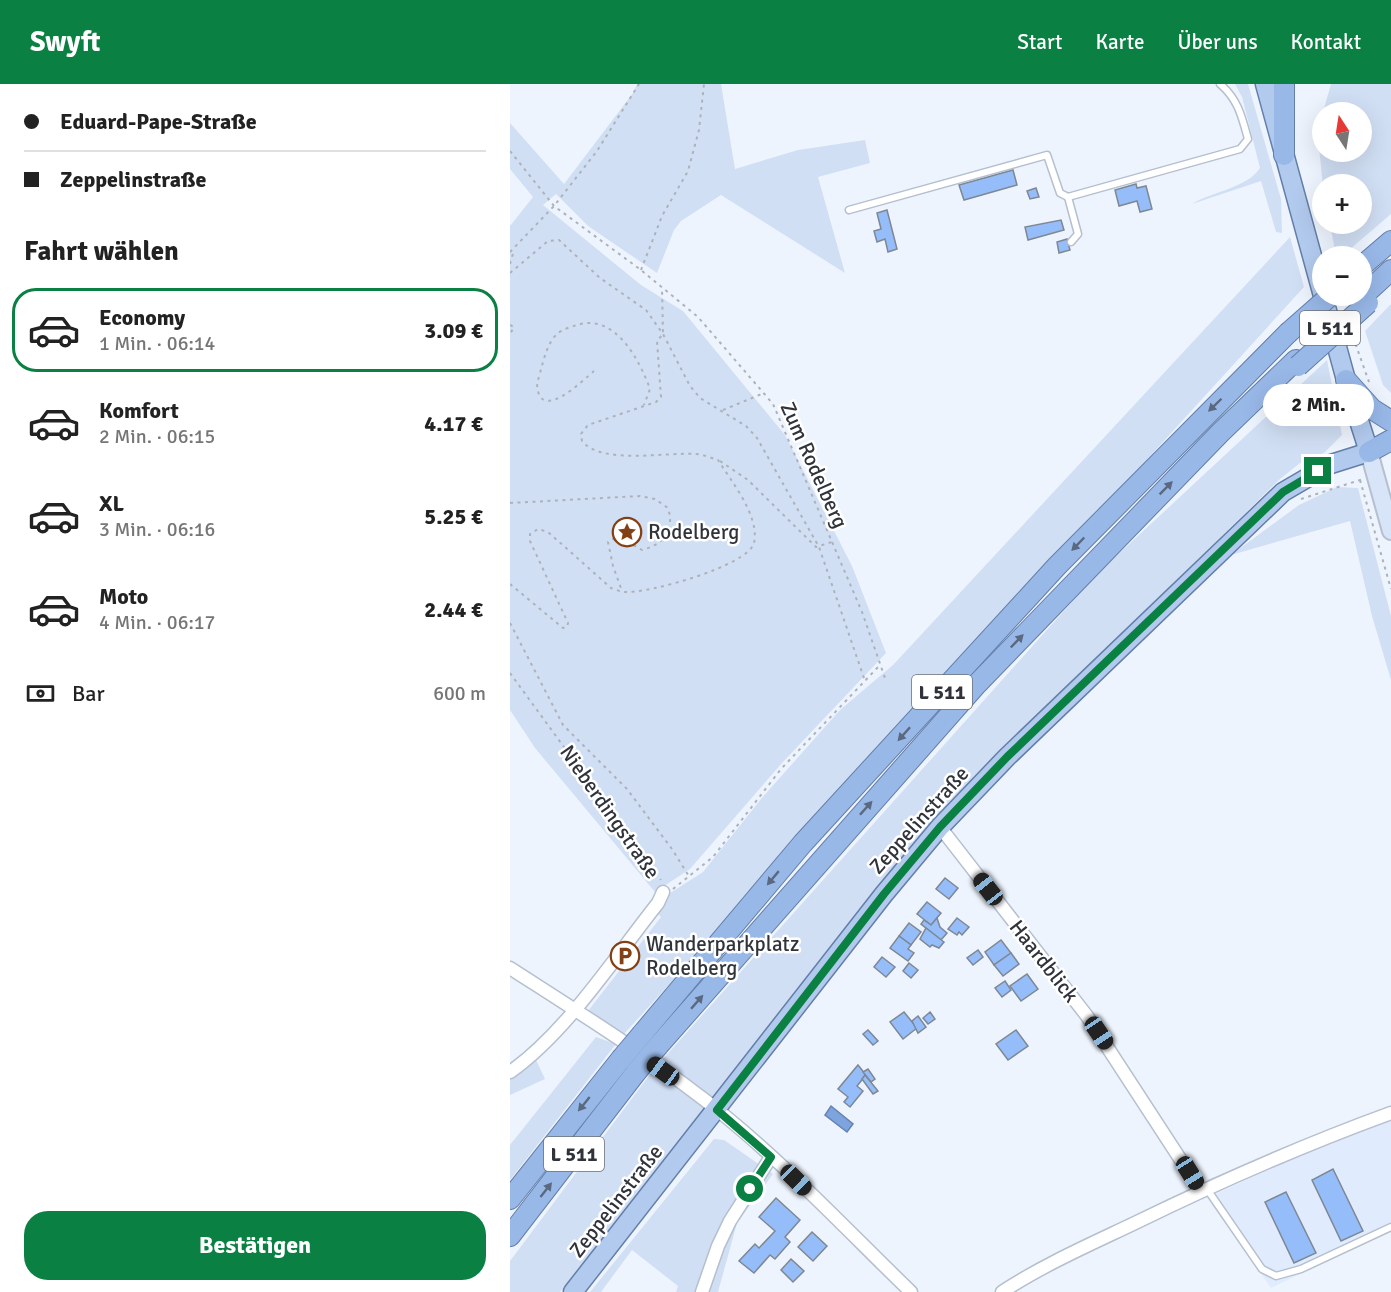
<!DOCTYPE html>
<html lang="de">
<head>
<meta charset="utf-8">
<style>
	:root { --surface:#fff; --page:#f2f2f2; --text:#222; --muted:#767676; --line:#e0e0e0; --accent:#0b8043 }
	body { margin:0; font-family:Signika,sans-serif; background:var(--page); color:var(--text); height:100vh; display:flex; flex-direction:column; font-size:22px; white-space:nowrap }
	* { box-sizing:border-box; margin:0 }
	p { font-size:20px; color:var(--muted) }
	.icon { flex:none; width:33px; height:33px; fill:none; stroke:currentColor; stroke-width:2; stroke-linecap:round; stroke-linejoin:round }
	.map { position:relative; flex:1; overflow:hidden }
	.side { display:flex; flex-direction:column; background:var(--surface); width:510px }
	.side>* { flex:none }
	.top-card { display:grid; align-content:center; height:132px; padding:0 24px; background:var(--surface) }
	.needle { width:39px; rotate:348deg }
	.buttons { position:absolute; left:802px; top:18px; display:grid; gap:12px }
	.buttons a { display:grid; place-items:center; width:60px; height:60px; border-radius:50%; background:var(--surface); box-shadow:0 6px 24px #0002; font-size:30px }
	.end { position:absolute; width:27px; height:27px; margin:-14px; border:8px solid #0b8043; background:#fff; box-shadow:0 0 0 3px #fff }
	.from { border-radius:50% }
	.bubble { position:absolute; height:42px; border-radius:21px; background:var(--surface); box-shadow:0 6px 24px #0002; font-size:20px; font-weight:700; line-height:42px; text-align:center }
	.car { position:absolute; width:18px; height:36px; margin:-18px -9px; border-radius:8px; box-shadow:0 0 4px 2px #0007; background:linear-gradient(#222 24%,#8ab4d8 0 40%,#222 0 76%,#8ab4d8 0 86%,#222 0) }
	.top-card b { display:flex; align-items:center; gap:21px; height:57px; font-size:22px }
	.top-card b+b { border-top:2px solid var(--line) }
	.top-card i { width:15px; height:15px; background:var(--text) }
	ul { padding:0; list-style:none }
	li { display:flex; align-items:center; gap:18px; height:84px; margin:0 12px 9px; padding:0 12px; border:3px solid transparent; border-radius:24px }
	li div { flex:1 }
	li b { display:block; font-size:22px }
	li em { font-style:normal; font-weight:700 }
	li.on { border-color:var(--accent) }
	li>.icon { width:54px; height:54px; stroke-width:1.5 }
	h2 { padding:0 24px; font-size:27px; line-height:72px }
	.pay { display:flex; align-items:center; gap:15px; height:66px; padding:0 24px; font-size:22px }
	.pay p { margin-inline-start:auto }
	.button { display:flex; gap:12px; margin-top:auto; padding:12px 24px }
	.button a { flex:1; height:69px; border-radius:24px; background:var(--accent); color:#fff; font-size:24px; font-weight:700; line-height:69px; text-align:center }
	header { display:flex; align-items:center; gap:36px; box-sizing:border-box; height:84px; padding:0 30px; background:var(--accent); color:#fff }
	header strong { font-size:28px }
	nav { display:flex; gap:33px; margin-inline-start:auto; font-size:21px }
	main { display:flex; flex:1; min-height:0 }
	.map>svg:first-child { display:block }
	.built { fill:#e0ecfd }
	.green { fill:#d1dff4 }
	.water { fill:#7da4df; stroke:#6682ae; stroke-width:1.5 }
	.building { fill:#95bdfa; stroke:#7e8794; stroke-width:1.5 }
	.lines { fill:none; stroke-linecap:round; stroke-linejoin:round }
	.service-casing { stroke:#b5bfce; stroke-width:9 }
	.minor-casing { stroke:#b5bfce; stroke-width:15 }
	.secondary-casing { stroke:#b5bfce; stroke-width:20 }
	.primary-casing { stroke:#637ea8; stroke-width:21 }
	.trunk-casing { stroke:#637ea8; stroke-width:22 }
	.path { stroke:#adb2ba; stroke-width:2; stroke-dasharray:3 4.5; stroke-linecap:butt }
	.service { stroke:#fff; stroke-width:6 }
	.minor { stroke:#fff; stroke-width:12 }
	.secondary { stroke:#d8e4f7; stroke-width:16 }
	.primary { stroke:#b2caee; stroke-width:18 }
	.trunk { stroke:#98b8e8; stroke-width:20 }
	.trunk-bridge-casing { stroke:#637ea8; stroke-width:22; stroke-linecap:butt }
	.trunk-bridge { stroke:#98b8e8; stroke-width:20 }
	.oneway { fill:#5a6980 }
	.route { stroke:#0b8043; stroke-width:8 }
	.labels { text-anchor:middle; stroke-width:5; stroke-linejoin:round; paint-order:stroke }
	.shield { fill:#fff; stroke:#6e7175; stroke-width:1.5 }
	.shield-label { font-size:20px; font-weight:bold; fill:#30343a }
	.street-label { font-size:21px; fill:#30343a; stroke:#fff }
	.poi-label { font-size:21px; fill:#30343a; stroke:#fff; text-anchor:start }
</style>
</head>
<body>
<header>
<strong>Swyft</strong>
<nav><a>Start</a><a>Karte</a><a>Über uns</a><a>Kontakt</a></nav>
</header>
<main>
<section class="side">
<div class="top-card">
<b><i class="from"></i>Eduard-Pape-Straße</b>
<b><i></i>Zeppelinstraße</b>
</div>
<h2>Fahrt wählen</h2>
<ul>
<li class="on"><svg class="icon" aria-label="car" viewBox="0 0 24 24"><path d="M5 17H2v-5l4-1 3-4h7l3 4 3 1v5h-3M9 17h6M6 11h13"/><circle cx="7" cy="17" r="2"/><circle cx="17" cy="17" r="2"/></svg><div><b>Economy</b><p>1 Min. · 06:14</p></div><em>3.09 €</em></li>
<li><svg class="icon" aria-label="car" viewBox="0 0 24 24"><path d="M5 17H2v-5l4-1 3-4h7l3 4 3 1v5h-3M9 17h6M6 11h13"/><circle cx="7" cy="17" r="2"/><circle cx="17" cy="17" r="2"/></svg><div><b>Komfort</b><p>2 Min. · 06:15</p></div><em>4.17 €</em></li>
<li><svg class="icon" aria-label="car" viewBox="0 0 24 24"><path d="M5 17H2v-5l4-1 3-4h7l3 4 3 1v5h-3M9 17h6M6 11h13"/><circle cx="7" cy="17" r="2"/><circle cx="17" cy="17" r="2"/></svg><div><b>XL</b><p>3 Min. · 06:16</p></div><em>5.25 €</em></li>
<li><svg class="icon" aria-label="car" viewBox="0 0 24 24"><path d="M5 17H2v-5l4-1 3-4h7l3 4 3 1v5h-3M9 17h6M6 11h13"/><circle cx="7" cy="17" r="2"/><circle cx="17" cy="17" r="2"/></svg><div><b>Moto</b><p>4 Min. · 06:17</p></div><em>2.44 €</em></li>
</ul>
<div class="pay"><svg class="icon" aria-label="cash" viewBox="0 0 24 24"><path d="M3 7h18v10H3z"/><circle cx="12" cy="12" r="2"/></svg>Bar<p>600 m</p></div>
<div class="button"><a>Bestätigen</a></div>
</section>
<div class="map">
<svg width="881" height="1208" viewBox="0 0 881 1208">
	<rect width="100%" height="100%" fill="#eef4fd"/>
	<path class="built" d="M881,1035v112l-120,57 -64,-90 138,-63z"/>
	<g class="green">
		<path d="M127,0h84l14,85 63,-19 67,-10 5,23 -52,14 27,96 -124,-78 -40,26 -7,9 -17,43 -69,-47 -32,-32 -13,11 98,80 42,26 102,124 67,131 34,87 -104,110 -92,106 -35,23 -120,-144 -25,-38v-484l23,-29 -23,-28v-46l54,61 69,-91z"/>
		<path d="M725,0h13l33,115 1,34 -6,-1 -15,-51 -69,23c21,-13 55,-16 68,-36l-18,-71z"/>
		<path d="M821,0h60v130l-49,42h-6l-6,-32h32v-40h-39v3l-5,-50 5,-24v39h39v-40h-39z"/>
		<path d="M780,153l14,50 -680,747 -36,-23 73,-94 -6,-6 12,-16 36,-23 58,-73 79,-89 53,-45z"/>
		<path d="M881,220v89l-8,-8 -18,-54z"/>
		<path d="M817,276l15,75 -18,18 -24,10 -20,16 -277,271 -162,186 -281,356h-50v-31l144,-192 443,-495z"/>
		<path d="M827,403l21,1 33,128v64l-19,-64 -22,-95 -119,34 68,-50z"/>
		<path d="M86,953l20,7 -106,136v-35z"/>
		<path d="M25,974l10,21 -35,16v-27z"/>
		<path d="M881,1021v5l-179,72 -5,-2z"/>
		<path d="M204,1055l10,1 49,34 -36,49 -19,69h-42l2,-6 -46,-36 -31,42h-11z"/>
	</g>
	<path class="water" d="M321,1022l22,18 -6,8 -22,-17z"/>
	<g class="building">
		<path d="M503,86l4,15 -53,15 -5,-15z"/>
		<path d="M626,100l1,4 9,-2 6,23 -12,3 -3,-11 -18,5 -4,-16z"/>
		<path d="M526,104l3,9 -9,2 -3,-8z"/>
		<path d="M377,126l10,39 -9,3 -3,-13 -8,3 -3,-11 7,-2 -4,-16z"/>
		<path d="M551,136l3,10 -36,10 -3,-13z"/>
		<path d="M557,155l3,11 -11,3 -2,-11z"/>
		<path d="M435,794l13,10 -9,11 -13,-10z"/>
		<path d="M417,818l14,11 -10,12 -14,-11z"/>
		<path d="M427,834l3,9 7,6 -6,7 -20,-16 3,-4 7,5z"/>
		<path d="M447,834l12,9 -7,8 -3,-3 -2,3 -9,-6z"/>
		<path d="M399,839l12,9 -10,13 -12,-9z"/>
		<path d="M416,844l18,14 -5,6 -7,-3 -2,2 -10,-8z"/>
		<path d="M389,852l12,9 -3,4 6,4 -6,8 -18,-13z"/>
		<path d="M491,856l10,13 -17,12 -9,-13z"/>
		<path d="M468,866l5,7 -10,8 -6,-7z"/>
		<path d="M501,869l8,11 -16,12 -9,-11z"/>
		<path d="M372,873l13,10 -9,10 -12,-10z"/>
		<path d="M399,879l9,7 -7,8 -8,-7z"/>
		<path d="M517,890l11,15 -17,12 -11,-15z"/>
		<path d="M495,897l6,9 -9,7 -7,-9z"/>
		<path d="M394,928l13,16 -14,11 -13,-17z"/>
		<path d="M420,928l5,7 -7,5 -5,-6z"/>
		<path d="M408,932l8,11 -8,6 -6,-12z"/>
		<path d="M358,946l10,11 -5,4 -10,-11z"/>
		<path d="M506,946l12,16 -20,14 -12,-16z"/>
		<path d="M348,981l8,10 -9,11 6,5 -13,16 -6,-5 4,-5 -10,-8z"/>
		<path d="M358,985l7,10 -4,3 -8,-10z"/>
		<path d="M355,991l13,16 -5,3 -11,-15z"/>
		<path d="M823,1085l30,62 -22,10 -29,-61z"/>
		<path d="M776,1108l30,61 -22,10 -29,-61z"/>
		<path d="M266,1114l24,22 -15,17 5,5 -15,17 -5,-4 -16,18 -15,-12 16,-17 4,4 16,-17 -16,-14z"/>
		<path d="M302,1148l15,14 -14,15 -15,-14z"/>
		<path d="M281,1175l13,12 -11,11 -12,-12z"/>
	</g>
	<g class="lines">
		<g class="service-casing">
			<g id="service">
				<path d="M558,113l10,37 -7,8"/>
				<path d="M339,126l198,-55 13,38 8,4 172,-48 8,-10c-6,-22 -10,-40 -28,-55"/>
				<path d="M697,1105l55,80 14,7 25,-7 90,-42"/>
			</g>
		</g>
		<g class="minor-casing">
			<g id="minor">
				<path d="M430,743l147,189 114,175"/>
				<path d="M0,884c73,47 147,93 215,148 66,54 125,117 186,176"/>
				<path d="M0,988c56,-39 105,-115 148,-169l5,-11"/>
				<path d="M192,1208l16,-46 12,-25 41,-64"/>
				<path d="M492,1208c41,-27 89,-48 133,-69 84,-41 168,-78 256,-110"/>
			</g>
		</g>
		<g class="secondary-casing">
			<path id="secondary" d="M859,368l22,79"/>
		</g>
		<g class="primary-casing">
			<path id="primary" d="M63,1208l311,-398 56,-67 67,-70 276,-265 48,-28 38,-12 -23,-72 -81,-296"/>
		</g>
		<g class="trunk-casing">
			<g id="trunk">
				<path d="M774,71v-71"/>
				<path d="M852,182l29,-25"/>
				<path d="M854,211l27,-25"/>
				<path d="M836,296l26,29 19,12"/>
				<path d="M859,368l22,-12"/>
				<path d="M132,950l161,-191 254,-277 231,-233"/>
				<path d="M148,962l319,-362 243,-251 76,-73"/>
				<path d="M0,1115l111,-140"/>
				<path d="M0,1152l127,-165"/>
			</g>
		</g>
		<g class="path">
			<path d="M0,67l44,55 87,64 57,47 75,87 89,208 23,66"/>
			<path d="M0,168l44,-46 43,-55 42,-67"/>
			<path d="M0,180l4,-14"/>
			<path d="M131,186l21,-54 26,-45 11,-41 5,-46"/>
			<path d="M0,189l38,-32 11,-1 41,38 46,32 17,24 27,52 10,12 46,28 11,12 62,109 46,134"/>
			<path d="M0,241l4,2 -4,7"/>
			<path d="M843,253l16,45"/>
			<path d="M84,287c-12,10 -56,54 -57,12 5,-14 8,-37 19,-48 5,-5 14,-8 21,-10 38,-12 62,34 73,64l-6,16"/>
			<path d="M213,326l41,-17"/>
			<path d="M210,377l28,19 68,67 16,-5"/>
			<path d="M850,396l31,109"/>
			<path d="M791,415l62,-20"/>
			<path d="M0,419l130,-7 15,3 13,9c7,23 -4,36 -26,42l-12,-7 -17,-4 -5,3 5,24 9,25"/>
			<path d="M0,500l53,44 4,-1 1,-4 -38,-82v-7l8,-5 10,3 63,56c4,1 9,4 13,4 23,2 124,-26 130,-49 6,-27 -23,-62 -36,-83 -7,-2 -15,-6 -23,-6 -29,-2 -94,11 -113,-13l-1,-7 7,-9 68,-23 5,-5 -4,-56 6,-7 -1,-46"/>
			<path d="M0,539l53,102 64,64 45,60 18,29"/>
			<path d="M0,589l151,207"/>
			<path d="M163,805l40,-32 68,-88 99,-104"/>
		</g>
		<use href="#service" class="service"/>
		<use href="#minor" class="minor"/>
		<use href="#secondary" class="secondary"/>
		<use href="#primary" class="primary"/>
		<use href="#trunk" class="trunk"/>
		<g class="trunk-bridge-casing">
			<g id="trunk-bridge">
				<path d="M778,249l42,-37"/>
				<path d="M788,282l70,-63"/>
				<path d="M111,975l21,-25"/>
				<path d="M127,987l21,-25"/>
			</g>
		</g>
		<use href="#trunk-bridge" class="trunk-bridge"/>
	</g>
	<defs><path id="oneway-solid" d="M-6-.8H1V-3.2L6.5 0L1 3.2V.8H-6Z" transform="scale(1.5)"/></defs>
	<g class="oneway">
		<use href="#oneway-solid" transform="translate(705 321) rotate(136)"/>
		<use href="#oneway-solid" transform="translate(656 404) rotate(-45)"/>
		<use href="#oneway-solid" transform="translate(568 460) rotate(134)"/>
		<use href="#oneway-solid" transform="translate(507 557) rotate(-46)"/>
		<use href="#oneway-solid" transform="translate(394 650) rotate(132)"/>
		<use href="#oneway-solid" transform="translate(356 724) rotate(-48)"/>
		<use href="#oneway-solid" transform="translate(263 794) rotate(130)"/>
		<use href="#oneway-solid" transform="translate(187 918) rotate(-49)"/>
		<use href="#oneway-solid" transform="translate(74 1020) rotate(129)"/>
		<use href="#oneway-solid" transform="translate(36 1106) rotate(-52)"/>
	</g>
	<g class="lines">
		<path class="route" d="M240,1105l21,-32 -54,-47 167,-216 56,-67 67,-70 276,-265 35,-21"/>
	</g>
	<defs>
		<g id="sight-ring" transform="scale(1.5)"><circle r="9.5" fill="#fff" stroke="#844015" stroke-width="1.5"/><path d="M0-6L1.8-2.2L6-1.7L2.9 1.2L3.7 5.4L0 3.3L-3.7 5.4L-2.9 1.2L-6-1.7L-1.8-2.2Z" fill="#844015"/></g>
		<g id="parking-ring" transform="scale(1.5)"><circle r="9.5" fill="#fff" stroke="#844015" stroke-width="1.5"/><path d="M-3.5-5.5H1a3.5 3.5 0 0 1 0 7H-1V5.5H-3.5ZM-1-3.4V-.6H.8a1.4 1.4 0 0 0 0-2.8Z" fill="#844015"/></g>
	</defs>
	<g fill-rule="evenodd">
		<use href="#sight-ring" x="117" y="448"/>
		<use href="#parking-ring" x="115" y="872"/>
	</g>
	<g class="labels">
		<g class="shield">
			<rect x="790" y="227" width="60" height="34" rx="4.5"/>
			<rect x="402" y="591" width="60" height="34" rx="4.5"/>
			<rect x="34" y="1053" width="60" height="34" rx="4.5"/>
		</g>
		<g class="shield-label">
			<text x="820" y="251">L 511</text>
			<text x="432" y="615">L 511</text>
			<text x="64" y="1077">L 511</text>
		</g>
		<g class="street-label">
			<text transform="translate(304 381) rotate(66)" y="7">Zum Rodelberg</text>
			<text transform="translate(100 728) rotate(55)" y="7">Nieberdingstraße</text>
			<text transform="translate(409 736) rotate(-48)" y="7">Zeppelinstraße</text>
			<text transform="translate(534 877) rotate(52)" y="7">Haardblick</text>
			<text transform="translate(106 1117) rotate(-52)" y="7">Zeppelinstraße</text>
		</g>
		<g class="poi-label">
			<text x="138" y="455">Rodelberg</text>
			<text x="136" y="867">Wanderparkplatz<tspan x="136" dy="24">Rodelberg</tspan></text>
		</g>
	</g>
</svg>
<div class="buttons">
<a><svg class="needle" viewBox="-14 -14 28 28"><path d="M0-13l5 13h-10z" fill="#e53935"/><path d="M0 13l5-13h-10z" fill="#767676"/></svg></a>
<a>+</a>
<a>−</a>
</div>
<i class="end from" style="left:240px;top:1105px"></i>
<i class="end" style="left:808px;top:387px"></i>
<div class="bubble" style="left:753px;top:300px;width:111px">2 Min.</div>
<i class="car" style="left:478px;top:805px;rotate:322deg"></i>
<i class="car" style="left:589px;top:949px;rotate:146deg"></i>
<i class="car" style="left:153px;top:987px;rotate:306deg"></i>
<i class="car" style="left:680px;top:1089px;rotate:148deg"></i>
<i class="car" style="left:286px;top:1096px;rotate:134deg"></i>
</div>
</main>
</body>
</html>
